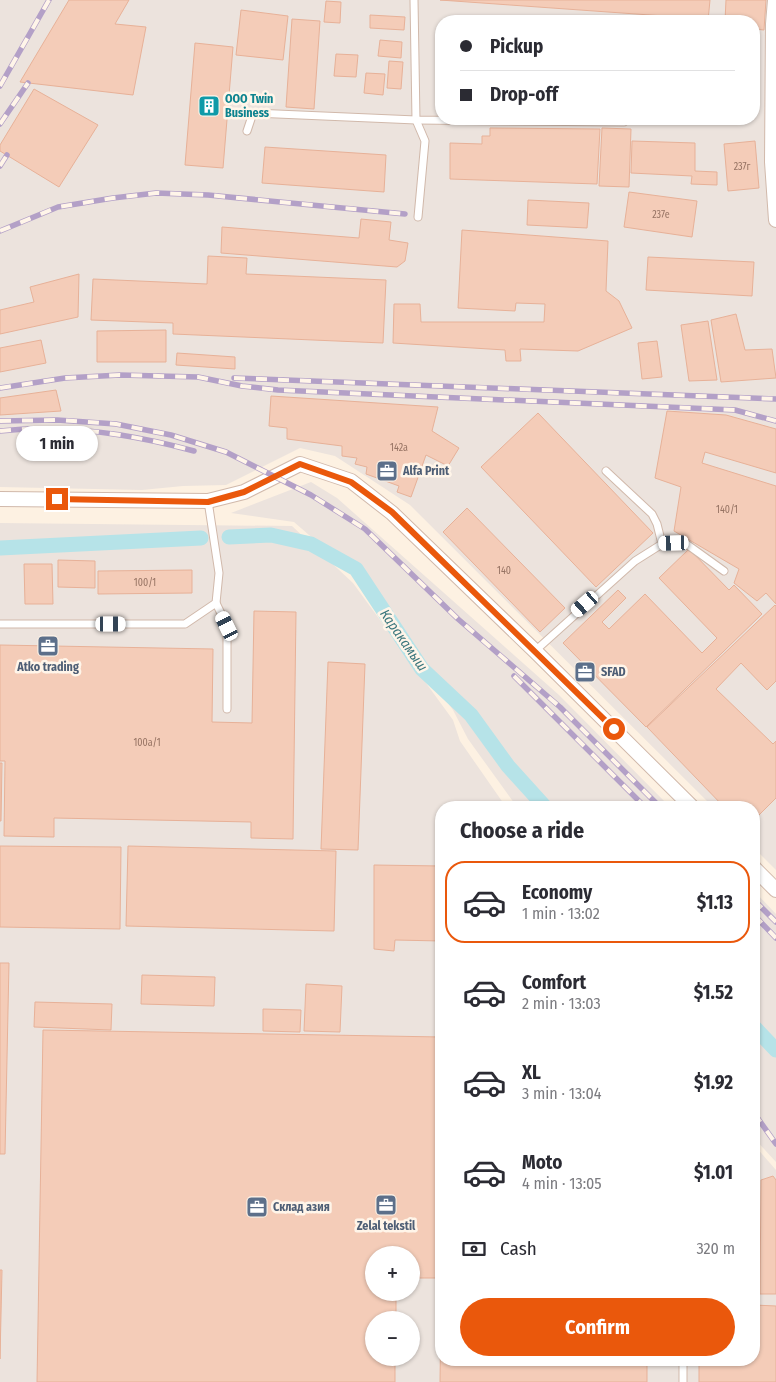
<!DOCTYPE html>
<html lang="en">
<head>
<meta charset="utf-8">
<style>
	:root { --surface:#fff; --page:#f2f2f3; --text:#2b2b33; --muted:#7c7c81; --line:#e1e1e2; --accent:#ea580c }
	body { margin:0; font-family:"Fira Sans Condensed",sans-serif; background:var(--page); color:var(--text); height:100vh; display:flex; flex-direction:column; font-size:19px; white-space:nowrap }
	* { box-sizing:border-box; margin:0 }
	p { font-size:16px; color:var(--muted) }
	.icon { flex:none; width:28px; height:28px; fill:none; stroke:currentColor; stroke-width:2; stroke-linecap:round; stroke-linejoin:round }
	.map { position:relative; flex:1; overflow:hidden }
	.sheet { position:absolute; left:435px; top:801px; width:325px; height:565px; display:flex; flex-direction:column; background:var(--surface); border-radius:20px; box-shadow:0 1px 4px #0004 }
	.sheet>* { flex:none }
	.top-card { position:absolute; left:435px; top:15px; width:325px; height:110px; border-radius:20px; box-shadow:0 1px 4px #0004; display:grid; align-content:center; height:110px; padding:0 25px; background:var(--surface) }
	.buttons { position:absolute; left:365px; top:1246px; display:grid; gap:10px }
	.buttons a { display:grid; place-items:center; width:55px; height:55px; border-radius:50%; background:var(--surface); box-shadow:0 1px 4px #0004; font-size:25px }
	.end { position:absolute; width:22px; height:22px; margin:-11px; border:6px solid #ea580c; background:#fff; box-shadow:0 0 0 2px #fff }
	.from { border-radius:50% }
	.bubble { position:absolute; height:35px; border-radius:18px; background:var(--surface); box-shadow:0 1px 4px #0004; font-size:16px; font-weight:700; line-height:35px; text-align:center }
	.car { position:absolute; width:15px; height:30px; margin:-15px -8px; border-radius:6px; box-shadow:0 0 4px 1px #0007; background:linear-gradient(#fff 24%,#345 0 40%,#fff 0 76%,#345 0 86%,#fff 0) }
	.top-card b { display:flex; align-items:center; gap:18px; height:48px; font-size:19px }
	.top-card b+b { border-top:1px solid var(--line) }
	.top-card i { width:12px; height:12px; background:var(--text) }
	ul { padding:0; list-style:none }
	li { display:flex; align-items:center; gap:15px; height:82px; margin:0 10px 8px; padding:0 15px; border:2px solid transparent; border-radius:20px }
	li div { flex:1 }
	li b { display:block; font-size:19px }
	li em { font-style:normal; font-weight:700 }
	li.active { border-color:var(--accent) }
	li>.icon { width:45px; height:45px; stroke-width:1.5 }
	h2 { padding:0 25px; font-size:22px; line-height:60px }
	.pay { display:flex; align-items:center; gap:12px; height:55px; padding:0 25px; font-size:19px }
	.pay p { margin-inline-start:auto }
	.primary-button { display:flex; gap:10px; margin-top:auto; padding:10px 25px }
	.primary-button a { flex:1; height:58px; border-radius:30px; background:var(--accent); color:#fff; font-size:20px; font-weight:700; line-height:58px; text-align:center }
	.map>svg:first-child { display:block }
	.industrial { fill:#ece3dd; fill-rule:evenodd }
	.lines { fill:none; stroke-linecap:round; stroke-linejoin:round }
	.canal { stroke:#b6e3e8; stroke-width:15 }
	.building { fill:#f4ccb8; stroke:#e7b198 }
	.service-casing { stroke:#d1b9ab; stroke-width:9 }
	.minor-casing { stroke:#d1b9ab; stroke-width:16 }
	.service { stroke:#fff; stroke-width:7 }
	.minor { stroke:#fff; stroke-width:14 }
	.rail-casing { stroke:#b3a0c7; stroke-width:5.5 }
	.rail { stroke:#fff5e9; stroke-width:4; stroke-dasharray:11; stroke-linecap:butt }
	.route { stroke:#ea580c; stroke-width:6 }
	.labels { text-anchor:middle; stroke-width:5; stroke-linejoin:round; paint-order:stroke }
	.number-label { font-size:10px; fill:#967363 }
	.culture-label { font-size:12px; font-weight:bold; fill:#0d838f; stroke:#fff5e9; text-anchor:start }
	.service-label { font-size:12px; font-weight:bold; fill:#4e5e75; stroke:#fff5e9; text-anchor:start }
	.water-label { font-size:14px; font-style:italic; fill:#3a767c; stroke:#fff5e9 }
</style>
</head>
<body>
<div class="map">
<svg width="776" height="1382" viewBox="0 0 776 1382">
	<rect width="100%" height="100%" fill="#fdf1e2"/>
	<g class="industrial">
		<path d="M0,0h776v870l-22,-22v-40l-41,-1 -303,-302 -75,-49 -35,-8 -74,37 -43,1 -41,4 -142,-3zM441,21h313v98h-313z"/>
		<path d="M311,482l26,16 222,197 111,112h-153l-49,-68 -15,-29 -99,-136 -60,-52 -63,-9z"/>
		<path d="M0,523l292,3 61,57 100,137 7,21 46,66 -65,1v552h313v-215l22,25v212h-776zM374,1255h37v37h-37zM374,1320h37v38h-37z"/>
		<path d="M754,891l22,23v248l-22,-24z"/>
	</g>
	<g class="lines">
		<g class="canal">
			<path d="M229,537l42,-2 40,9 45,25 66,100 49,46 37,51 38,42"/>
			<path d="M0,548l201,-10"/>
			<path d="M754,1027l22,23"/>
		</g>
	</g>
	<g class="building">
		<path d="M69,0h60l-14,24 31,3 -13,68 -113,-13z"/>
		<path d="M440,0h270l-2,21h-44v-5z"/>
		<path d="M726,0h40l-2,30 -10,-1v-8h-29z"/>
		<path d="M326,1l15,1 -1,21 -16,-1z"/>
		<path d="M241,10l47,6 -5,44 -47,-5z"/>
		<path d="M370,15l35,2 -1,13 -34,-2z"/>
		<path d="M292,19l28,2 -6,88 -28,-2z"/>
		<path d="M380,40l22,2 -1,16 -23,-2z"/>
		<path d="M441,41v54h-2z"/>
		<path d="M195,43l38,4 -10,121 -38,-3z"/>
		<path d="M754,43l5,1 -5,35z"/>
		<path d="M336,54l22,1 -2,22 -22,-1z"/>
		<path d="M389,61l14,1 -2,27 -14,-1z"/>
		<path d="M366,73l19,1 -2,21 -19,-2z"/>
		<path d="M34,89l64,36 -39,62 -59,-36v-6z"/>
		<path d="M490,128l110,1 -3,55 -147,-5v-36l32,1v-8h8z"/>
		<path d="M602,128l29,1 -2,58 -30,-1z"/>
		<path d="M632,141l63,2v28l22,1v13l-26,-1 1,-8 -61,-3z"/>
		<path d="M755,141l4,47 -31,3 -4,-47z"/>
		<path d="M265,147l121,8 -2,37 -122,-9z"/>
		<path d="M629,192l68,9 -5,36 -68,-10z"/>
		<path d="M528,200l61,3 -2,25 -60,-3z"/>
		<path d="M361,219l30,3 -2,18 19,3 -3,18 -8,6 -176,-14 1,-26 137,11z"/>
		<path d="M462,230l146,11 -2,50 13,10 13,27 -54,23 -58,-2 1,12h-15l-1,-11 -112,-7 1,-39h26l1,18h123l1,-18 -29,-1 -1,8 -57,-3z"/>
		<path d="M208,256l39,2 -1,16 140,6 -3,63 -210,-9v-11l-82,-3 2,-41 114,5z"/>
		<path d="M648,257l106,5 -2,34 -106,-6z"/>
		<path d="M79,274l-1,43 -78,17v-24l34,-8 -4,-15z"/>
		<path d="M736,314l9,36 27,-1 4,29 -55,4 -10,-62z"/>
		<path d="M708,321l9,59 -28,1 -8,-56z"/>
		<path d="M166,330v32h-69v-31z"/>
		<path d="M41,340l5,23 -46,9v-24z"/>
		<path d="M657,341l5,36 -20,2 -4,-36z"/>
		<path d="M177,353l58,4v12l-59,-4z"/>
		<path d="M56,390l5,21 -61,4v-17z"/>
		<path d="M271,396l167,11 -6,24 27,17 -11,18 -22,-11 -15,42 -14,-5 2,-6 -33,-12 1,-7 -12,-3 2,-6 -15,-2v-10l-55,-7v-11l-18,-2z"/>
		<path d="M667,411l59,4 50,14v44l-71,-21 -3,11 74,23v118l-10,-11 -9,8 -23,-18 5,-14 -65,-38 7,-44 -26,-9z"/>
		<path d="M538,413l115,120 -57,54 -115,-120z"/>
		<path d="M467,508l98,100 -25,24 -97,-100z"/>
		<path d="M689,549l40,41 5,-5 28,29 -116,113 -83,-84 55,-53 8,8 -24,24 7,7 36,-35 57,59 15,-15 -58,-60z"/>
		<path d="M58,560l37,1v27l-37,-1z"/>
		<path d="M24,564h28l1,40h-28z"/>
		<path d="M192,570v23l-94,1v-23z"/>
		<path d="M775,605l1,1v75l-9,9 -26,-27 -25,26 57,55 3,-3v57l-22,22v-12h-29l-78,-81z"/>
		<path d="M254,611l42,1 -3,227 -42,-1v-16l-197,-4v19l-50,-1 1,-75h-5v-116l213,4 -1,73 40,1z"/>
		<path d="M328,662l37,2 -7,186 -37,-1z"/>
		<path d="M0,763h2l-1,58h-1z"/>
		<path d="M0,846l121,1 -1,82 -120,-2z"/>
		<path d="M128,846l208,5 -2,80 -208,-5z"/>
		<path d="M374,865l67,1v75l-46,-1 -1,11 -20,-2z"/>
		<path d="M0,963h9l-4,191h-5z"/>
		<path d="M142,975l73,2 -1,29 -73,-2z"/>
		<path d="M306,984l36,2 -2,46 -36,-1z"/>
		<path d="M35,1002l77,2 -1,26 -77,-3z"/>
		<path d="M263,1009l38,1 -1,22 -37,-1z"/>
		<path d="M43,1030l398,7v241h-30v-23h-37v37h22v28h-22v38h21v24h-358z"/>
		<path d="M773,1176l3,4v114h-16l1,-114z"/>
		<path d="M0,1270h2l-2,89z"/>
		<path d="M754,1305l22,1v76h-77v-22h55z"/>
		<path d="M441,1308v52h206v22h-207z"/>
	</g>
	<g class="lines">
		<g class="service-casing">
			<g id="service">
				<path d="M414,0l2,120 9,21 -7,76"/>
				<path d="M247,131l6,-18 163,7 208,2"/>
				<path d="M606,471l46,43 5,10 5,20"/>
				<path d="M216,603l11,23v83"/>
				<path d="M0,624h185l31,-21 3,-30 -11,-72"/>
				<path d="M535,651l100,-90 27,-17 23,-1 39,28"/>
				<path d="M683,1360v22"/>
			</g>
		</g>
		<g class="minor-casing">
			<g id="minor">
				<path d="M775,0l-2,24 -1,138 4,58"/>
				<path d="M0,499l208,2 36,-9 56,-28 51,17 41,32 143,138 158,157"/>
				<path d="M754,868l22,22"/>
			</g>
		</g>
		<use href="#service" class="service"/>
		<use href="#minor" class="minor"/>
		<g class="rail-casing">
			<g id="rail">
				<path d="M0,86l49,-86"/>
				<path d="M0,124l28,-41"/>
				<path d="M0,166l7,-11"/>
				<path d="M0,231l58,-24 55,-9 43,-5 52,2 197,19"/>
				<path d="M234,378l542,21"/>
				<path d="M0,388l65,-10 55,-3 78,2 44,9 36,4 457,20 41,11"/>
				<path d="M0,421l57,-1 59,4 55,11 55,17 85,43 54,34 93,90 102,88 101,101"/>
				<path d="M0,431c65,-7 132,3 194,20"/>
				<path d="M514,676l132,132"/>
				<path d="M754,900l22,22"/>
				<path d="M754,915l22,23"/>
				<path d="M754,1113l22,31"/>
			</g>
		</g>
		<use href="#rail" class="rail"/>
	</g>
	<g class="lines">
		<path class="route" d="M57,499l151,3 36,-10 56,-28 51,18 41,30 222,217"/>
	</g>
	<defs>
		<g id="building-square" transform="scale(1.125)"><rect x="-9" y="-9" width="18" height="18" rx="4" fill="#0f9aa8" stroke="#fff5e9"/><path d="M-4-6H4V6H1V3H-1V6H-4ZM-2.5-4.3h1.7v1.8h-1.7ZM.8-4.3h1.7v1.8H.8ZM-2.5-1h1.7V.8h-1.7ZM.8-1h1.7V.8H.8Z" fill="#fff"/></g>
		<g id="office-square" transform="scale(1.125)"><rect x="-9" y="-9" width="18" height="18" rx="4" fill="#5c6f8a" stroke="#fff5e9"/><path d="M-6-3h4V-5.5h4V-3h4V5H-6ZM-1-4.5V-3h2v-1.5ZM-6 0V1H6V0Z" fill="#fff"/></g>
	</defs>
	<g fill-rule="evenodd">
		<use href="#building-square" x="209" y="106"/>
		<use href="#office-square" x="387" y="471"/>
		<use href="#office-square" x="48" y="646"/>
		<use href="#office-square" x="585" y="672"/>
		<use href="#office-square" x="386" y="1205"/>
		<use href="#office-square" x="257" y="1207"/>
	</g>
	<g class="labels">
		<g class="number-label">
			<text x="742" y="170">237г</text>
			<text x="661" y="218">237e</text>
			<text x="399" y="451">142a</text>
			<text x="727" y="513">140/1</text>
			<text x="504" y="574">140</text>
			<text x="145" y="586">100/1</text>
			<text x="147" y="746">100a/1</text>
		</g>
		<g class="culture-label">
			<text x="225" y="103">ООО Twin<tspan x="225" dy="14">Business</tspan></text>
		</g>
		<g class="service-label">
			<text x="403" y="475">Alfa Print</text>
			<text x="48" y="671" text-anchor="middle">Atko trading</text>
			<text x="601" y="676">SFAD</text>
			<text x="273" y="1211">Склад азия</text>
			<text x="386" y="1230" text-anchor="middle">Zelal tekstil</text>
		</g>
		<g class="water-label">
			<text transform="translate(404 640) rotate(55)" y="5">Каракамыш</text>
		</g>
	</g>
</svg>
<div class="buttons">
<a>+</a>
<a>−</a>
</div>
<i class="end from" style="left:614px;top:729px"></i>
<i class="end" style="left:57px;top:499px"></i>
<div class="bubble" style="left:16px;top:426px;width:82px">1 min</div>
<i class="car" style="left:674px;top:543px;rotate:268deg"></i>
<i class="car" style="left:585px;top:604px;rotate:229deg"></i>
<i class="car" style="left:111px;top:624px;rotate:90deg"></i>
<i class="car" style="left:227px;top:626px;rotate:334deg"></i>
<div class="top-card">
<b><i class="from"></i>Pickup</b>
<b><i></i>Drop-off</b>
</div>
<section class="sheet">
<h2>Choose a ride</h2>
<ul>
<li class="active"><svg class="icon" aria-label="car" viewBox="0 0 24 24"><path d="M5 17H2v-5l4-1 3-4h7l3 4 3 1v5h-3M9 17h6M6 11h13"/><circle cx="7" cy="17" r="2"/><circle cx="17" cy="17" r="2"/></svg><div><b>Economy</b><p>1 min · 13:02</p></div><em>$1.13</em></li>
<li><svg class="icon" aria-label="car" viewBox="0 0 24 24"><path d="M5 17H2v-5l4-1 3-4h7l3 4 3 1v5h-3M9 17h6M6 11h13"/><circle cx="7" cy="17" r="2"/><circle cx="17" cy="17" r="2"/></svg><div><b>Comfort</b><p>2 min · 13:03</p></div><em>$1.52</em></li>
<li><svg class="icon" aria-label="car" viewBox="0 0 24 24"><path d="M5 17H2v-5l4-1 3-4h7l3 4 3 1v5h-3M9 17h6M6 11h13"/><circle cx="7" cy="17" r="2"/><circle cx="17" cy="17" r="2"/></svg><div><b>XL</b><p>3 min · 13:04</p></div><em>$1.92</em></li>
<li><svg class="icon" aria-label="car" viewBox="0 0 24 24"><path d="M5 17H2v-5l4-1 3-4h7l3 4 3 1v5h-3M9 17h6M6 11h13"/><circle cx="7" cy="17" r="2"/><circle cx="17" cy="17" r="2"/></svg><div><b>Moto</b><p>4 min · 13:05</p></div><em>$1.01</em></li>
</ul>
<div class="pay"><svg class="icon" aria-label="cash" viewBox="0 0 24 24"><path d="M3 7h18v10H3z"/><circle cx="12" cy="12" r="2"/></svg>Cash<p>320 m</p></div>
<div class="primary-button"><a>Confirm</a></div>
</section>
</div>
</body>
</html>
